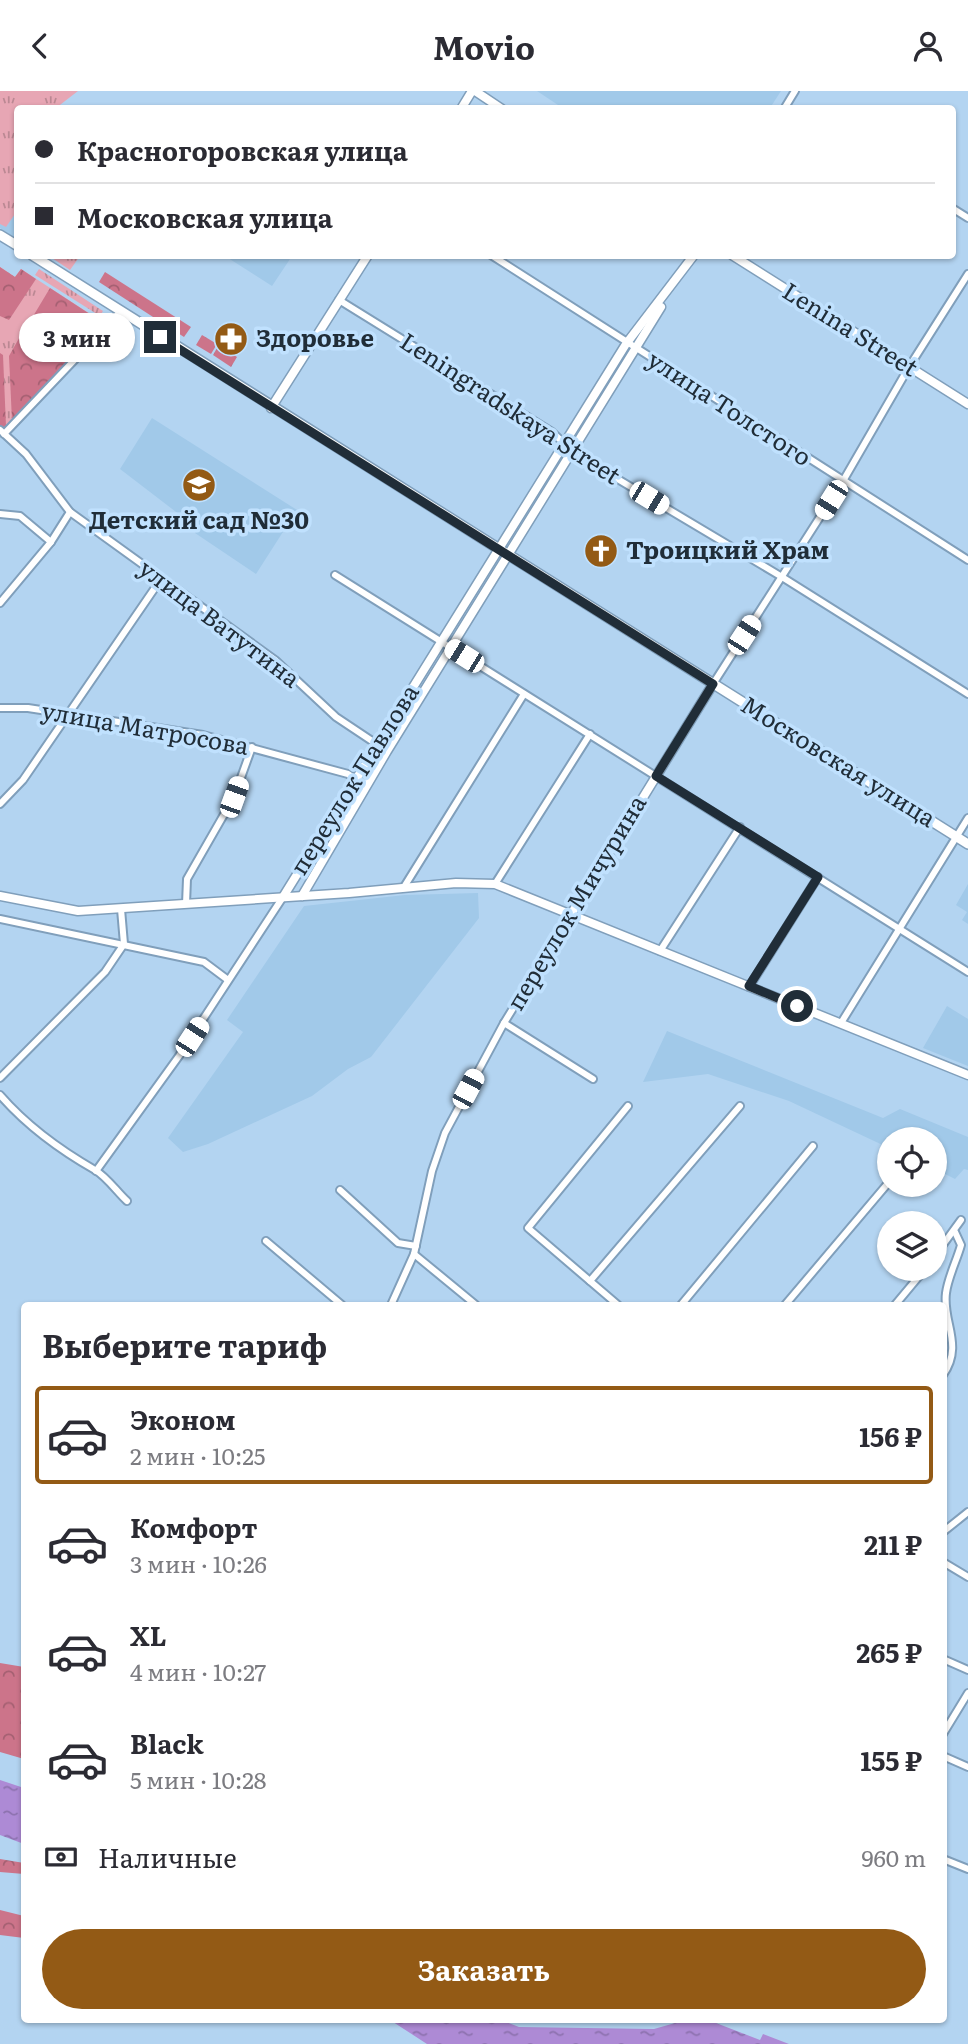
<!DOCTYPE html>
<html lang="ru">
<head>
<meta charset="utf-8">
<style>
	:root { --surface:#fff; --page:#f2f2f3; --text:#2b2b33; --muted:#7c7c81; --line:#e1e1e2; --accent:#935a15 }
	body { margin:0; font-family:Literata,serif; background:var(--page); color:var(--text); height:100vh; display:flex; flex-direction:column; font-size:26px; white-space:nowrap }
	* { box-sizing:border-box; margin:0 }
	p { font-size:23px; color:var(--muted) }
	.icon { flex:none; width:38px; height:38px; fill:none; stroke:currentColor; stroke-width:2; stroke-linecap:round; stroke-linejoin:round }
	.map { position:relative; flex:1; overflow:hidden }
	.drawer { position:absolute; left:21px; top:1211px; width:926px; height:721px; display:flex; flex-direction:column; background:var(--surface); border-radius:7px; box-shadow:0 2px 5px #0004 }
	.drawer>* { flex:none }
	.guide { position:absolute; left:14px; top:14px; width:942px; height:154px; border-radius:7px; box-shadow:0 2px 5px #0004; display:grid; align-content:center; height:154px; padding:0 21px; background:var(--surface) }
	.controls { position:absolute; left:877px; top:1036px; display:grid; gap:14px }
	.controls a { display:grid; place-items:center; width:70px; height:70px; border-radius:50%; background:var(--surface); box-shadow:0 2px 5px #0004; font-size:35px }
	.end { position:absolute; width:32px; height:32px; margin:-16px; border:9px solid #202d38; background:#fff; box-shadow:0 0 0 4px #fff }
	.from { border-radius:50% }
	.bubble { position:absolute; height:49px; border-radius:24px; background:var(--surface); box-shadow:0 2px 5px #0004; font-size:23px; font-weight:700; line-height:49px; text-align:center }
	.car { position:absolute; width:21px; height:42px; margin:-21px -10px; border-radius:9px; box-shadow:0 0 5px 2px #0007; background:linear-gradient(#fff 24%,#345 0 40%,#fff 0 76%,#345 0 86%,#fff 0) }
	.guide b { display:flex; align-items:center; gap:24px; height:66px; font-size:26px }
	.guide b+b { border-top:2px solid var(--line) }
	.guide i { width:18px; height:18px; background:var(--text) }
	ul { padding:0; list-style:none }
	li { display:flex; align-items:center; gap:21px; height:98px; margin:0 14px 10px; padding:0 7px; border:4px solid transparent; border-radius:7px }
	li div { flex:1 }
	li b { display:block; font-size:26px }
	li em { font-style:normal; font-weight:700 }
	li.selected { border-color:var(--accent) }
	li>.icon { width:63px; height:63px; stroke-width:1.5 }
	h2 { padding:0 21px; font-size:32px; line-height:84px }
	.pay { display:flex; align-items:center; gap:18px; height:77px; padding:0 21px; font-size:26px }
	.pay p { margin-inline-start:auto }
	.primary-button { display:flex; gap:14px; margin-top:auto; padding:14px 21px }
	.primary-button a { flex:1; height:80px; border-radius:42px; background:var(--accent); color:#fff; font-size:28px; font-weight:700; line-height:80px; text-align:center }
	header { display:flex; justify-content:space-between; align-items:center; height:91px; padding:0 21px; background:var(--surface); font-size:32px; font-weight:700 }
	.map>svg:first-child { display:block }
	.built { fill:#a1c9e9 }
	.grass { fill:url(#grass-tufts) }
	.forest { fill:url(#forest-crowns) }
	.water { fill:url(#water-ripples) }
	.lines { fill:none; stroke-linecap:round; stroke-linejoin:round }
	.minor-casing { stroke:#809fbb; stroke-width:10 }
	.tertiary-casing { stroke:#809fbb; stroke-width:11 }
	.secondary-casing { stroke:#809fbb; stroke-width:12 }
	.minor { stroke:#fff; stroke-width:6 }
	.tertiary { stroke:#fff; stroke-width:8 }
	.secondary { stroke:#fff; stroke-width:9 }
	.route { stroke:#202d38; stroke-width:9 }
	.labels { text-anchor:middle; stroke-width:7; stroke-linejoin:round; paint-order:stroke }
	.street-label { font-size:24px; fill:#202d38; stroke:#c0e1fe }
	.poi-label { font-size:24px; font-weight:bold; fill:#202d38; stroke:#c0e1fe; text-anchor:start }
</style>
</head>
<body>
<header><svg class="icon" aria-label="back" viewBox="0 0 24 24"><path d="M15 5l-7 7 7 7"/></svg>Movio<svg class="icon" aria-label="person" viewBox="0 0 24 24"><circle cx="12" cy="8" r="4"/><path d="M4 21q1-7 8-7t8 7"/></svg></header>
<div class="map">
<svg width="968" height="1953" viewBox="0 0 968 1953">
	<defs>
		<pattern id="grass-tufts" width="24" height="20" patternUnits="userSpaceOnUse" patternTransform="scale(1.75)"><rect width="24" height="20" fill="#e7a6b4"/><path d="M3 7l-1-3M5 7V3M7 7l1-3M15 17l-1-3M17 17v-4M19 17l1-3" fill="none" stroke="#bb8893"/></pattern>
		<pattern id="forest-crowns" width="20" height="18" patternUnits="userSpaceOnUse" patternTransform="scale(1.75)"><rect width="20" height="18" fill="#cc748a"/><path d="M2 6a3 3 0 1 1 6 0M12 15a3 3 0 1 1 6 0" fill="none" stroke="#a56072"/></pattern>
		<pattern id="water-ripples" width="26" height="14" patternUnits="userSpaceOnUse" patternTransform="scale(1.75)"><rect width="26" height="14" fill="#ad8ad5"/><path d="M2 4q2-2 4 0t4 0M15 11q2-2 4 0t4 0" fill="none" stroke="#8c71ae"/></pattern>
	</defs>
	<rect width="100%" height="100%" fill="#b3d4f1"/>
	<g class="built">
		<path d="M537,0h244l-11,17 -206,1z"/>
		<path d="M0,74l17,11v63l-17,-11z"/>
		<path d="M225,165h67l-20,30z"/>
		<path d="M152,327l145,92 -41,64 -61,-41 2,-5 -77,-59z"/>
		<path d="M968,793v40l-6,-4 5,-8 -11,-7z"/>
		<path d="M478,802l1,25 -108,139 -23,12 -36,27 -104,48 -25,8 -15,-14 75,-106 -16,-12 77,-114 101,-11z"/>
		<path d="M947,915l21,13v47l-45,-18z"/>
		<path d="M667,940l216,87 17,-9 68,28v33l-4,-1 -9,10 -20,-10 -1,-30h-45v9l-100,-47 -81,-27 -65,8z"/>
	</g>
	<g class="grass">
		<path d="M0,0h78l-22,17 -38,1 -1,102 -11,16 -6,-3z"/>
		<path d="M49,165h31l-10,14z"/>
		<path d="M0,176l15,10 6,-8 80,52 -14,20 -84,89 -3,-3z"/>
		<path d="M39,178l64,42 -3,5 -65,-41z"/>
	</g>
	<g class="forest">
		<path d="M0,176l15,10 6,-8 15,10 -27,41 -9,-4z"/>
		<path d="M105,181l86,55 -7,10 -85,-55z"/>
		<path d="M50,197l49,32 -73,8z"/>
		<path d="M98,235l-11,15 -75,80 -3,-65 13,-23z"/>
		<path d="M202,244l15,9 -6,10 -15,-9z"/>
		<path d="M219,254l18,12 -6,10 -18,-12z"/>
		<path d="M0,262l3,2 3,71 -3,4 -3,-3z"/>
		<path d="M0,1572l24,4v92l-24,-7z"/>
		<path d="M0,1768l24,4v11l-24,-2z"/>
		<path d="M0,1819l24,6v22l-24,-3z"/>
	</g>
	<g class="water">
		<path d="M0,1689l24,8v56l-24,-9z"/>
		<path d="M501,1929l18,7 135,2 28,-8 34,2 44,17 3,-6 26,10h-362l-37,-24z"/>
	</g>
	<g class="lines">
		<g class="minor-casing">
			<g id="minor">
				<path d="M784,18l11,-18"/>
				<path d="M952,117l16,10"/>
				<path d="M491,164l477,305"/>
				<path d="M339,209l213,132 22,21 208,124 186,117"/>
				<path d="M0,339l26,24 44,58 205,148 61,57 51,34"/>
				<path d="M4,343l117,-123"/>
				<path d="M0,423l20,2 31,26"/>
				<path d="M335,484l633,397"/>
				<path d="M0,512l51,-61 19,-30"/>
				<path d="M713,593l130,-203 66,-114 59,-93"/>
				<path d="M0,617h28l175,27 145,39 18,12"/>
				<path d="M0,713l23,-24 138,-201"/>
				<path d="M495,793l95,-150"/>
				<path d="M404,796l120,-193"/>
				<path d="M186,813l1,-25 47,-82 18,-50"/>
				<path d="M0,828l204,43 24,18"/>
				<path d="M660,860l80,-124"/>
				<path d="M749,896l69,-110"/>
				<path d="M504,932l89,56"/>
				<path d="M841,932l127,-205"/>
				<path d="M0,987l105,-106 19,-28 -3,-35"/>
				<path d="M0,1004c27,31 60,55 95,75 12,7 22,22 32,31"/>
				<path d="M96,1080l83,-115 104,-159"/>
				<path d="M340,1099l58,53 18,3"/>
				<path d="M266,1150l76,64"/>
				<path d="M414,1163l62,51"/>
				<path d="M934,1166l27,-37"/>
				<path d="M590,1190l150,-175"/>
				<path d="M391,1214l23,-51 18,-83 13,-38 59,-110 66,-107"/>
				<path d="M618,1214l-90,-77 100,-122"/>
				<path d="M681,1214l132,-159"/>
				<path d="M785,1214l104,-123"/>
				<path d="M895,1214l30,-36"/>
				<path d="M943,1284c21,-30 -1,-53 3,-82 2,-16 11,-33 15,-48l-6,-13"/>
				<path d="M943,1441l25,-20"/>
				<path d="M943,1471l25,15"/>
				<path d="M943,1568l25,11"/>
				<path d="M943,1643l25,-41"/>
				<path d="M943,1665l25,11"/>
				<path d="M943,1768l25,10"/>
			</g>
		</g>
		<g class="tertiary-casing">
			<g id="tertiary">
				<path d="M475,0l27,18"/>
				<path d="M461,18l11,-18"/>
				<path d="M732,164l236,149"/>
				<path d="M271,317l97,-153"/>
				<path d="M0,805l78,15 271,-18 107,-10 39,1 473,191"/>
				<path d="M302,805l85,-145 274,-444"/>
				<path d="M283,806l343,-553 68,-89"/>
				<path d="M570,825l143,-232"/>
			</g>
		</g>
		<g class="secondary-casing">
			<g id="secondary">
				<path d="M0,144l18,11"/>
				<path d="M32,164l936,589"/>
			</g>
		</g>
		<use href="#minor" class="minor"/>
		<use href="#tertiary" class="tertiary"/>
		<use href="#secondary" class="secondary"/>
	</g>
	<g class="lines">
		<path class="route" d="M160,246l553,347 -57,92 162,101 -69,109 48,20"/>
	</g>
	<defs>
		<g id="pharmacy-disc" transform="scale(1.75)"><circle r="9.5" fill="#935a15" stroke="#c0e1fe"/><path d="M-2-6h4v4h4v4h-4v4h-4v-4h-4v-4h4Z" fill="#fff"/></g>
		<g id="school-disc" transform="scale(1.75)"><circle r="9.5" fill="#935a15" stroke="#c0e1fe"/><path d="M0-5L7-2L0 1L-7-2ZM-4 1L0 2.5L4 1V4Q0 6-4 4Z" fill="#fff"/></g>
		<g id="church-disc" transform="scale(1.75)"><circle r="9.5" fill="#935a15" stroke="#c0e1fe"/><path d="M-1.2-6h2.4v3.5h3.3v2.4h-3.3V6h-2.4V-.1h-3.3v-2.4h3.3Z" fill="#fff"/></g>
	</defs>
	<g fill-rule="evenodd">
		<use href="#pharmacy-disc" x="231" y="248"/>
		<use href="#school-disc" x="199" y="394"/>
		<use href="#church-disc" x="601" y="460"/>
	</g>
	<g class="labels">
		<g class="street-label">
			<text transform="translate(850 239) rotate(32)" y="8">Lenina Street</text>
			<text transform="translate(510 318) rotate(33)" y="8">Leningradskaya Street</text>
			<text transform="translate(729 318) rotate(33)" y="8">улица Толстого</text>
			<text transform="translate(219 533) rotate(37)" y="8">улица Ватутина</text>
			<text transform="translate(145 638) rotate(10)" y="8">улица Матросова</text>
			<text transform="translate(838 671) rotate(32)" y="8">Московская улица</text>
			<text transform="translate(355 689) rotate(-58)" y="8">переулок Павлова</text>
			<text transform="translate(577 812) rotate(-59)" y="8">переулок Мичурина</text>
		</g>
		<g class="poi-label">
			<text x="256" y="256">Здоровье</text>
			<text x="199" y="438" text-anchor="middle">Детский сад №30</text>
			<text x="626" y="468">Троицкий Храм</text>
		</g>
	</g>
</svg>
<div class="controls">
<a><svg class="icon" aria-label="locate" viewBox="0 0 24 24"><circle cx="12" cy="12" r="6"/><path d="M12 2v4M12 18v4M2 12h4M18 12h4"/></svg></a>
<a><svg class="icon" aria-label="layers" viewBox="0 0 24 24"><path d="M12 4l9 5-9 5-9-5zM3 14l9 5 9-5"/></svg></a>
</div>
<i class="end from" style="left:797px;top:915px"></i>
<i class="end" style="left:160px;top:246px"></i>
<div class="bubble" style="left:19px;top:222px;width:116px">3 мин</div>
<i class="car" style="left:649px;top:407px;rotate:121deg"></i>
<i class="car" style="left:831px;top:409px;rotate:212deg"></i>
<i class="car" style="left:744px;top:544px;rotate:33deg"></i>
<i class="car" style="left:464px;top:565px;rotate:302deg"></i>
<i class="car" style="left:234px;top:706px;rotate:20deg"></i>
<i class="car" style="left:192px;top:946px;rotate:33deg"></i>
<i class="car" style="left:468px;top:998px;rotate:28deg"></i>
<div class="guide">
<b><i class="from"></i>Красногоровская улица</b>
<b><i></i>Московская улица</b>
</div>
<section class="drawer">
<h2>Выберите тариф</h2>
<ul>
<li class="selected"><svg class="icon" aria-label="car" viewBox="0 0 24 24"><path d="M5 17H2v-5l4-1 3-4h7l3 4 3 1v5h-3M9 17h6M6 11h13"/><circle cx="7" cy="17" r="2"/><circle cx="17" cy="17" r="2"/></svg><div><b>Эконом</b><p>2 мин · 10:25</p></div><em>156 ₽</em></li>
<li><svg class="icon" aria-label="car" viewBox="0 0 24 24"><path d="M5 17H2v-5l4-1 3-4h7l3 4 3 1v5h-3M9 17h6M6 11h13"/><circle cx="7" cy="17" r="2"/><circle cx="17" cy="17" r="2"/></svg><div><b>Комфорт</b><p>3 мин · 10:26</p></div><em>211 ₽</em></li>
<li><svg class="icon" aria-label="car" viewBox="0 0 24 24"><path d="M5 17H2v-5l4-1 3-4h7l3 4 3 1v5h-3M9 17h6M6 11h13"/><circle cx="7" cy="17" r="2"/><circle cx="17" cy="17" r="2"/></svg><div><b>XL</b><p>4 мин · 10:27</p></div><em>265 ₽</em></li>
<li><svg class="icon" aria-label="car" viewBox="0 0 24 24"><path d="M5 17H2v-5l4-1 3-4h7l3 4 3 1v5h-3M9 17h6M6 11h13"/><circle cx="7" cy="17" r="2"/><circle cx="17" cy="17" r="2"/></svg><div><b>Black</b><p>5 мин · 10:28</p></div><em>155 ₽</em></li>
</ul>
<div class="pay"><svg class="icon" aria-label="cash" viewBox="0 0 24 24"><path d="M3 7h18v10H3z"/><circle cx="12" cy="12" r="2"/></svg>Наличные<p>960 m</p></div>
<div class="primary-button"><a>Заказать</a></div>
</section>
</div>
</body>
</html>
